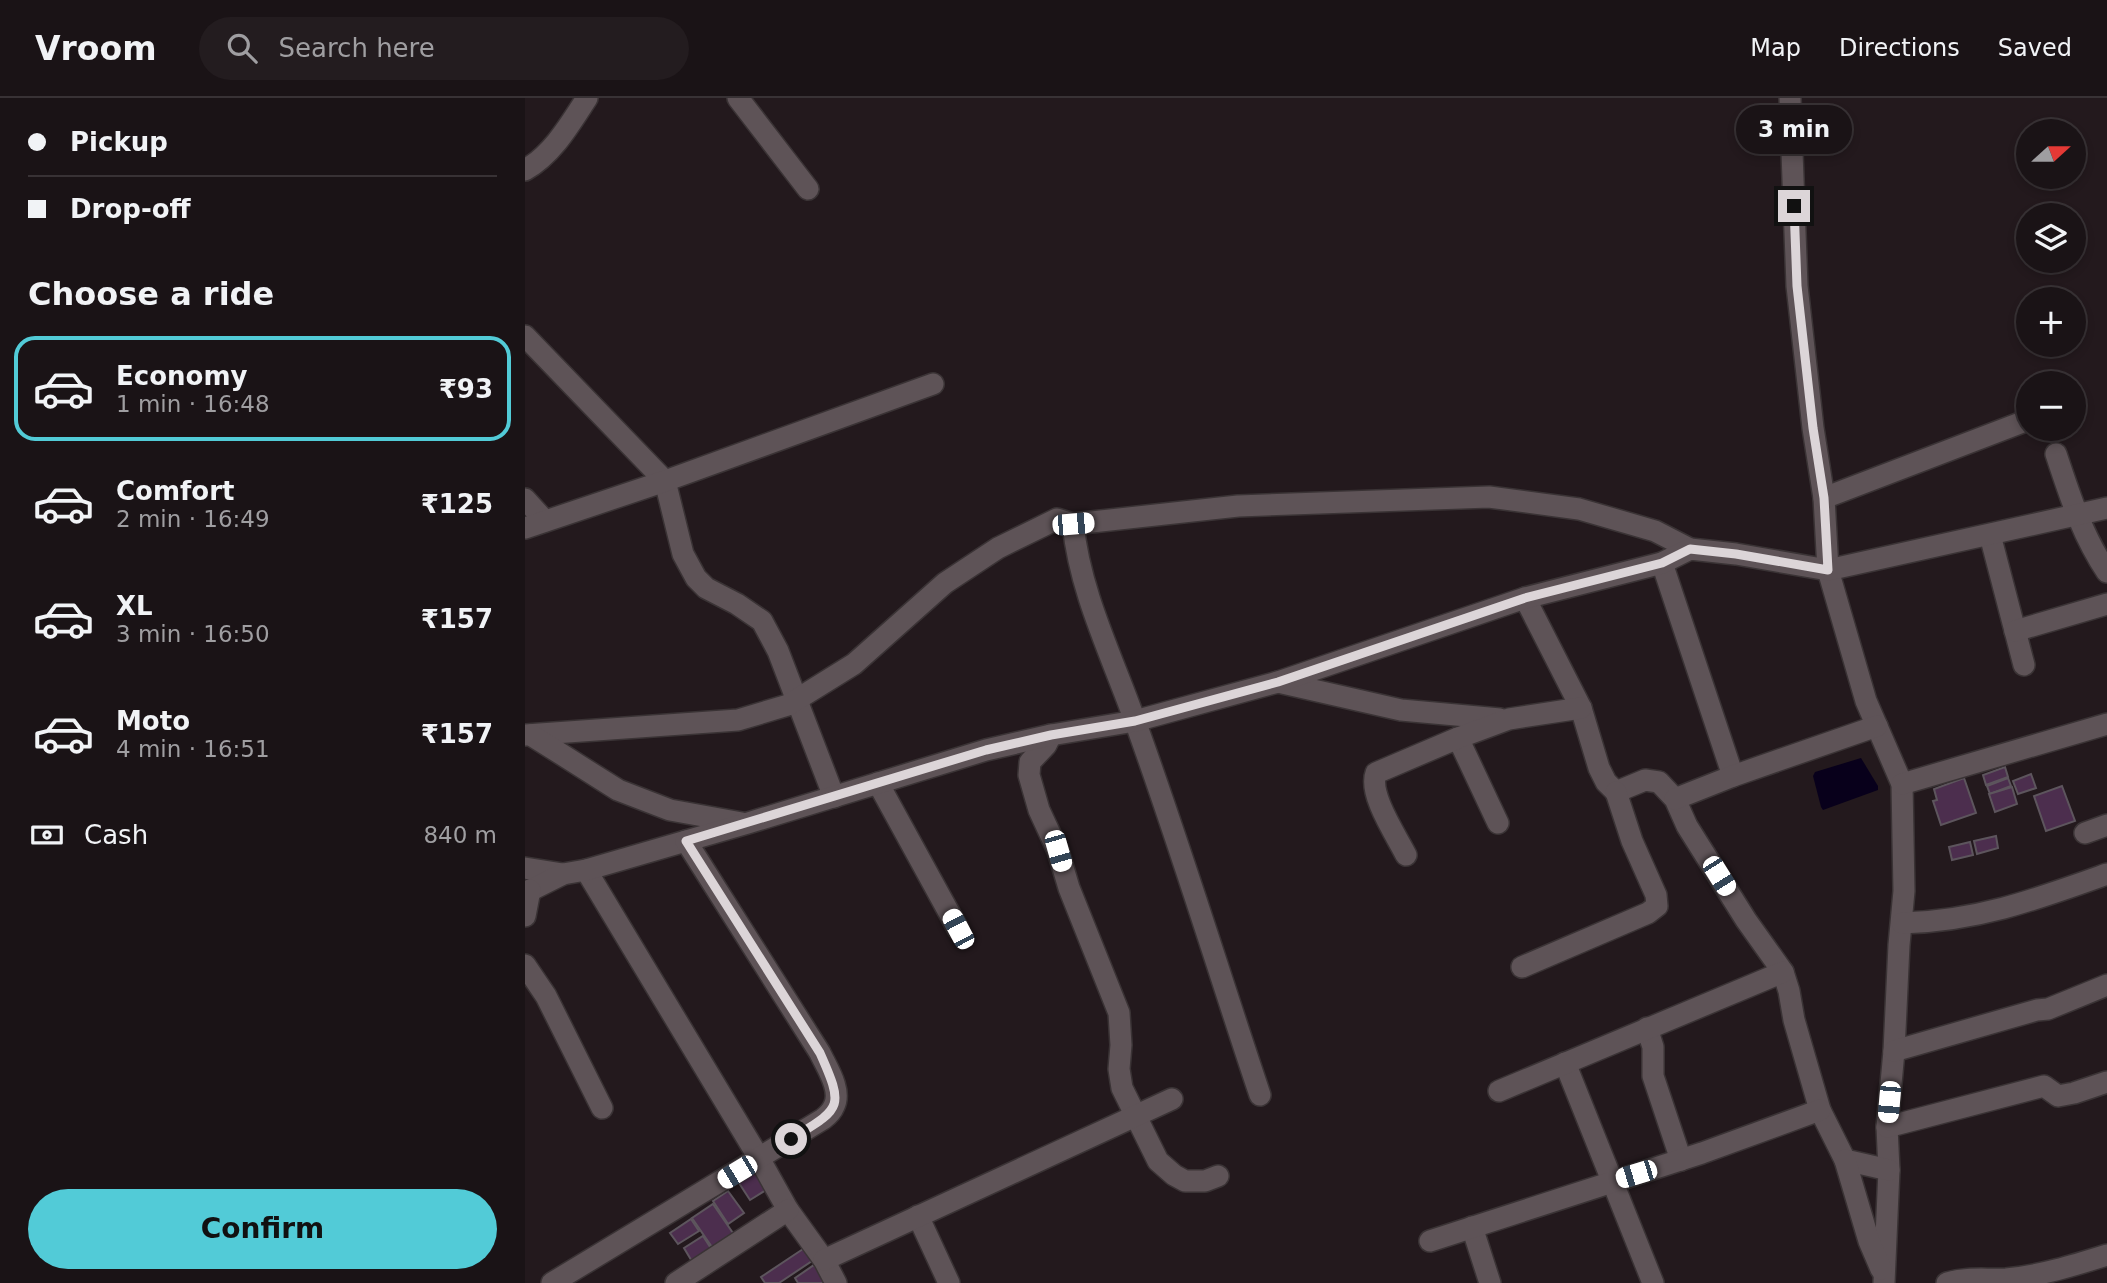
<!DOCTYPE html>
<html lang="en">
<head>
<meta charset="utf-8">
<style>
	:root { --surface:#1a1316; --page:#231c1f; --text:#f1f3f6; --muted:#9f9ea1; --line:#383235; --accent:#52cbd7 }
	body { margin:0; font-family:"DejaVu Sans",sans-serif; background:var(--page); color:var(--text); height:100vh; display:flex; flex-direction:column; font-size:26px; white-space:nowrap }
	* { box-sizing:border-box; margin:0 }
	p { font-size:23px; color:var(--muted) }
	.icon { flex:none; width:38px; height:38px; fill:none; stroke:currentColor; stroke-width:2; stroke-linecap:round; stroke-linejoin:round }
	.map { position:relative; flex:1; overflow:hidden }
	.drawer { display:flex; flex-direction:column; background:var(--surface); width:525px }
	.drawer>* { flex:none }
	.top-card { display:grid; align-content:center; height:154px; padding:0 28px; background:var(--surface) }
	.needle { width:46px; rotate:69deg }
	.fabs { position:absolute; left:1491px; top:21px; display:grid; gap:14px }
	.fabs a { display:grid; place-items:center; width:70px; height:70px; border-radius:50%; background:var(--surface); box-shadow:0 4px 10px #0003,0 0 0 2px var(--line); font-size:35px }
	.end { position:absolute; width:32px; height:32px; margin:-16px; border:9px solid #dcd5d8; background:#111; box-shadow:0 0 0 4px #111 }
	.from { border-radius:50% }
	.bubble { position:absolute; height:49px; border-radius:24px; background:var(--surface); box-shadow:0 4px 10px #0003,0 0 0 2px var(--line); font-size:23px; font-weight:700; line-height:49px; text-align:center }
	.car { position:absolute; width:21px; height:42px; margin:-21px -10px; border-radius:9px; box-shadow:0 0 5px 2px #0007; background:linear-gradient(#fff 24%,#345 0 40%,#fff 0 76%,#345 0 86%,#fff 0) }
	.top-card b { display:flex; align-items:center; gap:24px; height:66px; font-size:26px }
	.top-card b+b { border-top:2px solid var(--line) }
	.top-card i { width:18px; height:18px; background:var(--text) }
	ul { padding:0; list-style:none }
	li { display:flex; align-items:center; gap:21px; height:105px; margin:0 14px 10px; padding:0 14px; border:4px solid transparent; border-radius:21px }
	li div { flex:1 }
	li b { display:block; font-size:26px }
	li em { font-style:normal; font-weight:700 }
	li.current { border-color:var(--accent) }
	li>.icon { width:63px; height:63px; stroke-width:1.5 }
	h2 { padding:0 28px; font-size:32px; line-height:84px }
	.pay { display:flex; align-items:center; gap:18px; height:77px; padding:0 28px; font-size:26px }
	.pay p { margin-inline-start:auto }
	.action { display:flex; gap:14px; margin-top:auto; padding:14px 28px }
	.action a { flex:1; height:80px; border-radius:42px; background:var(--accent); color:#111; font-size:28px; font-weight:700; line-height:80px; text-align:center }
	header { display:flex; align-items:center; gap:42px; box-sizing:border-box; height:98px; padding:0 35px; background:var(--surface); border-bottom:2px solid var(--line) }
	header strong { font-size:33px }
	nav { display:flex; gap:38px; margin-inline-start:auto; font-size:24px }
	.search { width:490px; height:63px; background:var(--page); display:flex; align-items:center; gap:18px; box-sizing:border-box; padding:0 24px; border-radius:38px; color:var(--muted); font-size:26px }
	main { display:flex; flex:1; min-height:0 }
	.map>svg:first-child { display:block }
	.water { fill:#08001b }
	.building { fill:#4c2e4e; stroke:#5d555d; stroke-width:2 }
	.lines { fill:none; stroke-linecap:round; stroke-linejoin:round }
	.minor-casing { stroke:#3a3335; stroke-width:24 }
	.minor { stroke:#5e5357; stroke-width:21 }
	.route { stroke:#dcd5d8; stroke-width:9 }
</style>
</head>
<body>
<header>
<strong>Vroom</strong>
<div class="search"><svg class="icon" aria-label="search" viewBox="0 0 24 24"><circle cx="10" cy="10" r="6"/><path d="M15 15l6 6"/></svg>Search here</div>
<nav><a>Map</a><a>Directions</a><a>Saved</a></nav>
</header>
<main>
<section class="drawer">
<div class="top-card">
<b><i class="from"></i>Pickup</b>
<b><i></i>Drop-off</b>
</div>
<h2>Choose a ride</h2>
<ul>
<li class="current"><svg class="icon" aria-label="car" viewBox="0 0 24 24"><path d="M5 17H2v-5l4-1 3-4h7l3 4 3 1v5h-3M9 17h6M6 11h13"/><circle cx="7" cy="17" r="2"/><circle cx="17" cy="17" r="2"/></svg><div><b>Economy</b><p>1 min · 16:48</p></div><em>₹93</em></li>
<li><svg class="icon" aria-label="car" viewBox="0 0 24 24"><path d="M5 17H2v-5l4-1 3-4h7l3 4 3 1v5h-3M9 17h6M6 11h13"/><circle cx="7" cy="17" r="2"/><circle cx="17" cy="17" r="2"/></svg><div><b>Comfort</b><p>2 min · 16:49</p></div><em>₹125</em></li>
<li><svg class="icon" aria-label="car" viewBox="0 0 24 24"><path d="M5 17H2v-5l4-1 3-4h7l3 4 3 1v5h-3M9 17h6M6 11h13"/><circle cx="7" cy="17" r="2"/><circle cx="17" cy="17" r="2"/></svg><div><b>XL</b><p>3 min · 16:50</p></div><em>₹157</em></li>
<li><svg class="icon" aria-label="car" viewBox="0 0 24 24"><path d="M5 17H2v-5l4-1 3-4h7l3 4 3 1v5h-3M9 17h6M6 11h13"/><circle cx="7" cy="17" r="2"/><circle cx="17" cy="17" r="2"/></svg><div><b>Moto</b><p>4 min · 16:51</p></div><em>₹157</em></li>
</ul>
<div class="pay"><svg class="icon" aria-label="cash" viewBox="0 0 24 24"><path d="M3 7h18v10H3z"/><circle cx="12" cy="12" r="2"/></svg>Cash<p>840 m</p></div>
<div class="action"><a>Confirm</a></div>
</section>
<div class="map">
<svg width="1582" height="1185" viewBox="0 0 1582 1185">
	<rect width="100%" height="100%" fill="#23191d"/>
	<path class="water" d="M1336,660l17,28v4l-55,20 -2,-3 -8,-31 2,-4z"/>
	<g class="building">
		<path d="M1480,669l3,10 -22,8 -3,-10z"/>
		<path d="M1506,676l5,14 -18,6 -5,-13z"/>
		<path d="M1439,680l12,35 -35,12 -8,-24 4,-1 -3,-11z"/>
		<path d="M1483,680l3,8 -21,8 -3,-8z"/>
		<path d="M1537,688l13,35 -29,10 -12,-35z"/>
		<path d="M1487,689l5,17 -22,8 -6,-18z"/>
		<path d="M1471,738l2,12 -21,6 -3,-13z"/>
		<path d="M1445,744l3,13 -21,5 -3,-13z"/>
		<path d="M230,1075l11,17 -16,10 -11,-17z"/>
		<path d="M203,1093l16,22 -16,11 -15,-23z"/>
		<path d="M188,1106l22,32 -21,14 -22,-32z"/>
		<path d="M166,1121l8,12 -21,13 -8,-11z"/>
		<path d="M178,1138l9,14 -19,13 -9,-15z"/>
		<path d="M278,1151l9,12 -33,22h-14l-4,-6z"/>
		<path d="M289,1167l13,18h-29l-3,-5z"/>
	</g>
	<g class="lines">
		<g class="minor-casing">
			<g id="minor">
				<path d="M213,0l70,91"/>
				<path d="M1265,0l7,188 16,142 11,70 4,72 38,131 36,83 2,107 -5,54 -5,106 -7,76 2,43 -5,113"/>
				<path d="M0,72c28,-16 45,-46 62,-72"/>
				<path d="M0,238l140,145 18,73 13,24 10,10 31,16 25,17 16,30 56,146"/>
				<path d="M1531,356c14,42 26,81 51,118"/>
				<path d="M1299,400l204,-78"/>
				<path d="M0,401l20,22"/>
				<path d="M548,426l165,-18 251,-9 90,12 76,22 35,18"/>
				<path d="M0,430l140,-47 268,-97"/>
				<path d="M1465,437l34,130"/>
				<path d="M1137,465l71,213"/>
				<path d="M1000,500l56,110 18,60 7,14 10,10 29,-12 14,2 16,17 12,27 59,94 37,52 6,19 5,29 26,90 25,50 44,10"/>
				<path d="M1490,533l92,-27"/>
				<path d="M753,584l123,28 99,9"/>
				<path d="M0,637l213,-15 50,-15 66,-41 91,-81 53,-35 59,-29 16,5c7,69 39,132 62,197 45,124 83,249 125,374"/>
				<path d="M6,637l87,55 52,20 72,13"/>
				<path d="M526,637l-5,10 -16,17 -1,13 10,35 19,41 11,37 50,125 2,32 -2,24 3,19 36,73 16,14 11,6h20l13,-5"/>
				<path d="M933,640l40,85"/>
				<path d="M353,685l80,146"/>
				<path d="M1377,686l205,-60"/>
				<path d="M1150,701l58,-23 144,-50"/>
				<path d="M1560,735l22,-8"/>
				<path d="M881,757c-10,-20 -38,-61 -30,-82l82,-35 51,-19 72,-11"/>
				<path d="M0,770l38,6"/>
				<path d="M61,772l173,288 29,52 36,50 12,23"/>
				<path d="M0,795l38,-19 23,-4 162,-47 238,-73 65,-15 84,-14 143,-39 247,-84 137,-35 28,-14 46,5 92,16 279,-62"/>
				<path d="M0,818l5,-26"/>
				<path d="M1377,825c76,-2 135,-24 205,-49"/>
				<path d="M0,867l21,31 56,112"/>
				<path d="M997,869l126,-54 9,-7 -1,-11 -24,-54 -16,-49"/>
				<path d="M1122,930l6,19v29l28,84"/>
				<path d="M1369,953l143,-41 11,-1 59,-24"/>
				<path d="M1040,965l88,220"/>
				<path d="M974,993l284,-119"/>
				<path d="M1362,1029l157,-41 14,10 16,-3 33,-11"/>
				<path d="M1320,1062l24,81 12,28"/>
				<path d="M393,1118l31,67"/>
				<path d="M947,1129l18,56"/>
				<path d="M905,1143l272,-88 118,-43"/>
				<path d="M299,1162l348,-161"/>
				<path d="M27,1185l271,-164c4,-3 9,-8 11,-13 8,-16 -7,-38 -14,-53l-134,-212"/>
				<path d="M151,1185l112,-73"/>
				<path d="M1422,1185c20,-6 39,-3 59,-4 34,-3 69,-14 101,-24"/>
			</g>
		</g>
		<use href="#minor" class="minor"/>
	</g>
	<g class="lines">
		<path class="route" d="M266,1041c50,-31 54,-30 29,-86l-134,-212 300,-91 65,-15 84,-14 143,-39 247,-84 137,-35 28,-14 46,5 92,16 -4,-72 -11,-70 -16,-142 -3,-80"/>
	</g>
</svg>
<div class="fabs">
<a><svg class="needle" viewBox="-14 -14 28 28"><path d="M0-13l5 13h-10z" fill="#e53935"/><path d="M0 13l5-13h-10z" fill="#9f9ea1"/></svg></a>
<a><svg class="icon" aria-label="layers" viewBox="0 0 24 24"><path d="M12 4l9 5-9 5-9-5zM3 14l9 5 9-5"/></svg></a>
<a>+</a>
<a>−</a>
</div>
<i class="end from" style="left:266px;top:1041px"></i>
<i class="end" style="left:1269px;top:108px"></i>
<div class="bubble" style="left:1211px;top:7px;width:116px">3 min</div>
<i class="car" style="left:548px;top:426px;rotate:85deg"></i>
<i class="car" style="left:533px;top:753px;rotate:164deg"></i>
<i class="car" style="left:1194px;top:778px;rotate:148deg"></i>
<i class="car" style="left:433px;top:831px;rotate:332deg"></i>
<i class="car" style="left:1364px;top:1004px;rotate:185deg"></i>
<i class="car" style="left:212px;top:1074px;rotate:239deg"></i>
<i class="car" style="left:1111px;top:1076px;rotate:253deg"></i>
</div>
</main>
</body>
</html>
